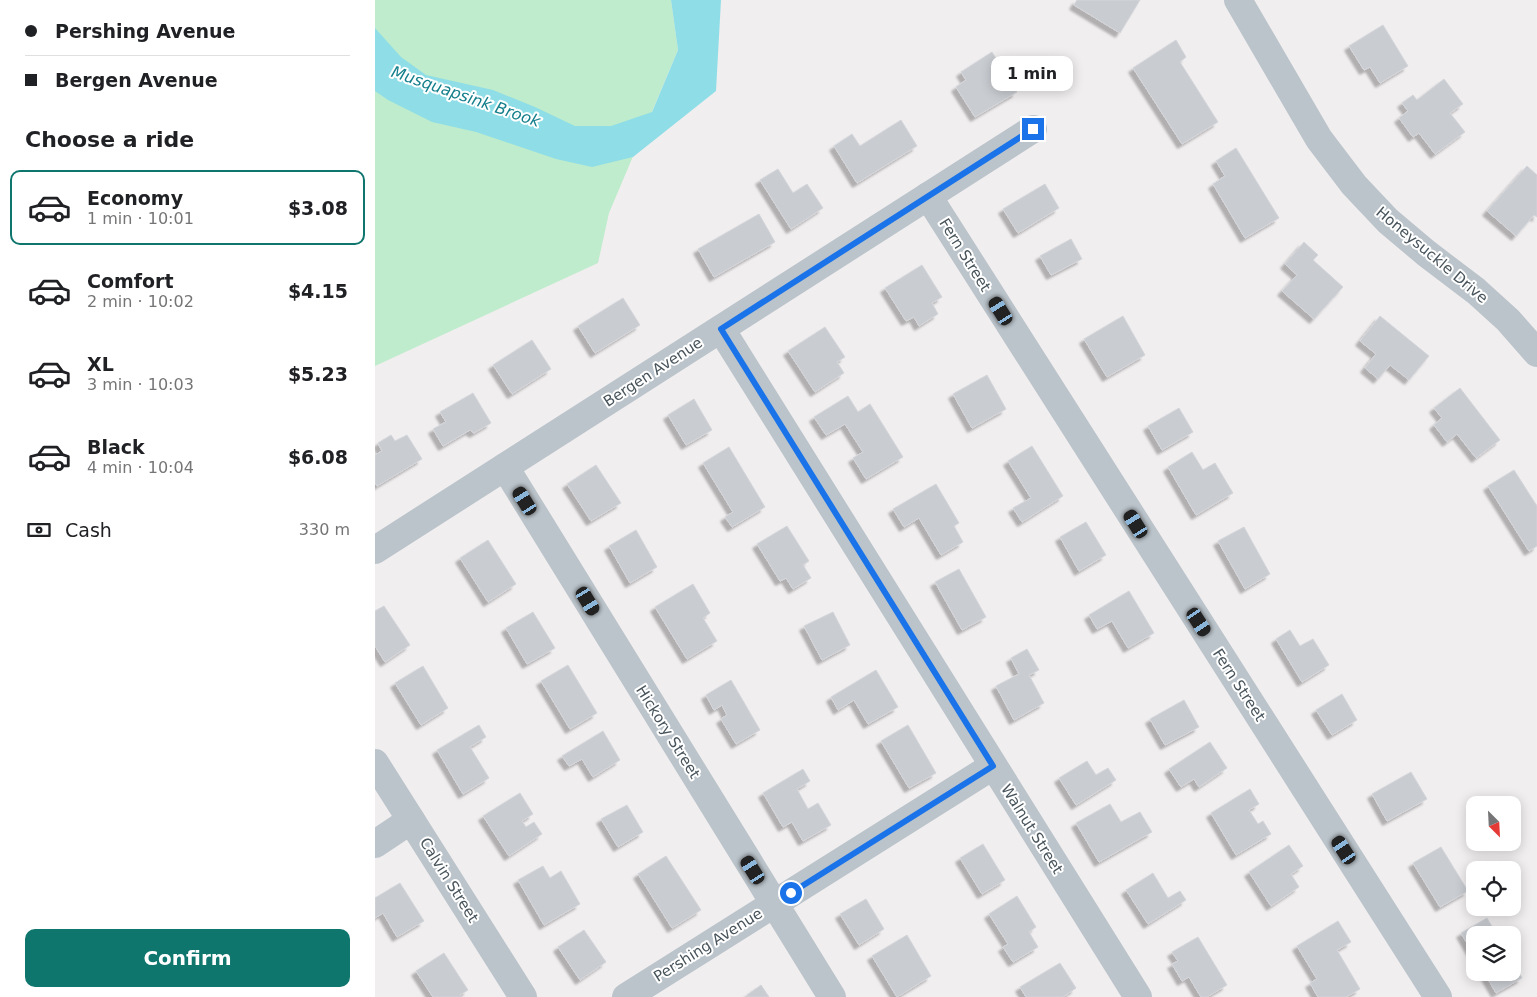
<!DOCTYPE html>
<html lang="en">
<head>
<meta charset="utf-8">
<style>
	:root { --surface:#fff; --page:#f2f2f2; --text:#202124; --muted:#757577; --line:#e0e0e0; --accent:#0f766e }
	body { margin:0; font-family:"DejaVu Sans",sans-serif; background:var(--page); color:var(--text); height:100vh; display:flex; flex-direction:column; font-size:19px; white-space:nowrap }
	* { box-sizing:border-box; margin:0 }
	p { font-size:16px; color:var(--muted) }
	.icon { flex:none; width:28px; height:28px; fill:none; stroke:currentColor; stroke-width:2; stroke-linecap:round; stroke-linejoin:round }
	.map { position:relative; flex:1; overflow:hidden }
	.panel { display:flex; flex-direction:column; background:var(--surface); width:375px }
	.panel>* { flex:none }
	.guide { display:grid; align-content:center; height:110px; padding:0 25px; background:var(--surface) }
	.needle { width:32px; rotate:156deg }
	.buttons { position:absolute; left:1091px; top:796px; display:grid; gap:10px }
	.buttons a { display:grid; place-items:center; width:55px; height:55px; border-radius:10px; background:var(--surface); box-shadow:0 2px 12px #0003; font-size:25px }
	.end { position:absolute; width:22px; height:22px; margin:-11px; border:6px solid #1a73e8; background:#fff; box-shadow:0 0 0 2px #fff }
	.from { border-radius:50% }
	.bubble { position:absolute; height:35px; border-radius:10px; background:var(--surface); box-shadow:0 2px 12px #0003; font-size:16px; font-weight:700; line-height:35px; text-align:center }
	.car { position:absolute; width:15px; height:30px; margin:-15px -8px; border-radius:6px; box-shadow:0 0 4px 1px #0007; background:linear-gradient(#222 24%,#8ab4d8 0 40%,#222 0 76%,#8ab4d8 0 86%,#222 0) }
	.guide b { display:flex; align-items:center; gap:18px; height:48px; font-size:19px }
	.guide b+b { border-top:1px solid var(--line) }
	.guide i { width:12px; height:12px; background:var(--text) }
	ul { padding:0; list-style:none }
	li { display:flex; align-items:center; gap:15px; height:75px; margin:0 10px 8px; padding:0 15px; border:2px solid transparent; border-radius:10px }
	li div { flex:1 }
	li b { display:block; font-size:19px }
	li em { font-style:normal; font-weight:700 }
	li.selected { border-color:var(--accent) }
	li>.icon { width:45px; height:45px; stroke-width:1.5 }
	h2 { padding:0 25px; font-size:22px; line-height:60px }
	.pay { display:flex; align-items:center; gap:12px; height:55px; padding:0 25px; font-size:19px }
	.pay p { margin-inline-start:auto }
	.primary-button { display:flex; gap:10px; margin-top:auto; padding:10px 25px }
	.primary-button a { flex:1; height:58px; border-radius:10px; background:var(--accent); color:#fff; font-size:20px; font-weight:700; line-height:58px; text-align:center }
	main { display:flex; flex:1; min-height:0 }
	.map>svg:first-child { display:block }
	.green { fill:#bfeccc }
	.water { fill:#8fdee7 }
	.building { fill:#c9ccd1; stroke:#d3d5da; filter:url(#shadow) }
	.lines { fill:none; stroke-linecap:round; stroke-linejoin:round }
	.street { stroke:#bbc4cb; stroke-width:28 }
	.route { stroke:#1a73e8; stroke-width:6 }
	.labels { text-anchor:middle; stroke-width:4; stroke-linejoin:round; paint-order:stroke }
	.street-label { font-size:15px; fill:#48545b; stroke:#fff }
	.water-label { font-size:16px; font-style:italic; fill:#147f8b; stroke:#fff }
</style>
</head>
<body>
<main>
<section class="panel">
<div class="guide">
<b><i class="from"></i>Pershing Avenue</b>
<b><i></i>Bergen Avenue</b>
</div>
<h2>Choose a ride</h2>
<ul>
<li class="selected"><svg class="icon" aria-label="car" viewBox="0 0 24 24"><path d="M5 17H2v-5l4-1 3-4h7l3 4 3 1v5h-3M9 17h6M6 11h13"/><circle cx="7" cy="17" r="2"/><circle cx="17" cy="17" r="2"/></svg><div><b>Economy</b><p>1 min · 10:01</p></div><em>$3.08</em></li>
<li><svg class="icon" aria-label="car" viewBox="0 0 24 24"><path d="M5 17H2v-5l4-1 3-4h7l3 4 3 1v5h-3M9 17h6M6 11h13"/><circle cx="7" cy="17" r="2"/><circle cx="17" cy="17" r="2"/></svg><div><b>Comfort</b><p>2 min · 10:02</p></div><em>$4.15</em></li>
<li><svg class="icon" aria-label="car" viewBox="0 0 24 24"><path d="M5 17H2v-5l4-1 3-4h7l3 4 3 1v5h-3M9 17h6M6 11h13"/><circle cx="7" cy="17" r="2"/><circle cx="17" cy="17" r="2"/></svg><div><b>XL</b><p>3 min · 10:03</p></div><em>$5.23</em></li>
<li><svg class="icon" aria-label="car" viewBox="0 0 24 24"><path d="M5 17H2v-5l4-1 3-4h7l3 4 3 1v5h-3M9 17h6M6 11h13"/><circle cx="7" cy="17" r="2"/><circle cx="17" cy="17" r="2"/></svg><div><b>Black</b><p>4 min · 10:04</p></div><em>$6.08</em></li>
</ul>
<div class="pay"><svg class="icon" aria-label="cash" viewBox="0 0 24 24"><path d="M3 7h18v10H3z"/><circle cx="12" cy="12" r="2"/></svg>Cash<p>330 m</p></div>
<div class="primary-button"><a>Confirm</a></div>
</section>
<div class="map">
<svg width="1162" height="997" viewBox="0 0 1162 997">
	<defs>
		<filter id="shadow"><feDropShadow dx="-4.5" dy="4.5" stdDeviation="1" flood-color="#0004"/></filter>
	</defs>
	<rect width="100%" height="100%" fill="#f1eeef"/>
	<path class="green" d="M0,0h296l7,50 -69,163 -11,50 -223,103z"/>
	<path class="water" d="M296,0h50l-5,91 -83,66 -41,10 -36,-8 -80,-27 -44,-10 -44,-22 -13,-9v-63l26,29 25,18 67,15 42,17 40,19h36l41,-14 26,-62z"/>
	<g class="building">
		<path d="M702,0h63l-20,33 -46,-28z"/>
		<path d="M1008,25l25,41 -28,17 -10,-16 -6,3 -15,-24z"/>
		<path d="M801,40l10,17 -6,5 38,60 -36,22 -49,-76z"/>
		<path d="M617,52l25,40 -42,25 -19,-30 10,-7 -5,-8z"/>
		<path d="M1069,79l19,25 -13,9 15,19 -30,22 -16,-21 -6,4 -14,-19 9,-7 -6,-8 11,-8 4,5z"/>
		<path d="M526,120l16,26 -60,37 -23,-37 18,-12 8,12z"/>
		<path d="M861,148l43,70 -34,20 -32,-54 12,-8 -9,-15z"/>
		<path d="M1152,166l10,9v42l-3,-2 -18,21 -29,-25z"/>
		<path d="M403,169l15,24 14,-9 16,24 -32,21 -31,-49z"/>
		<path d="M670,184l14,24 -41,25 -15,-24z"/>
		<path d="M384,214l16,28 -61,35 -16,-28z"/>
		<path d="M696,239l11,20 -31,16 -11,-19z"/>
		<path d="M929,242l14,13 -5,5 30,27 -29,32 -32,-28 15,-16 -12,-11z"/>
		<path d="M547,265l20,32 -10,6 6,11 -19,12 -5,-9 -8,4 -21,-33z"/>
		<path d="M248,298l17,27 -45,28 -17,-27z"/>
		<path d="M748,316l22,39 -38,22 -23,-38z"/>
		<path d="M1005,316l49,40 -20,24 -19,-15 -12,14 -13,-11 11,-14 -16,-13z"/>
		<path d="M450,327l20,30 -8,5 7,11 -29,19 -27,-41z"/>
		<path d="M157,340l19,29 -39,25 -19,-29z"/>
		<path d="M612,375l19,34 -34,19 -19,-34z"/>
		<path d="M1085,388l40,52 -24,18 -19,-24 -10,8 -13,-17 8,-7 -8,-10z"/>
		<path d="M98,393l18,30 -17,10 -4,-3 -27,16 -10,-17 13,-7 -6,-10z"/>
		<path d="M473,396l10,16 12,-8 33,53 -37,22 -13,-21 10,-6 -18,-28 -19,11 -12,-18z"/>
		<path d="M319,399l18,31 -26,15 -18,-30z"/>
		<path d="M804,408l14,24 -31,18 -14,-24z"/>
		<path d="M16,435l4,6 12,-6 15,24 -45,27 -2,-3v-28l7,-4 -4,-8z"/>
		<path d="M657,446l31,50 -41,26 -9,-14 18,-10 -23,-37z"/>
		<path d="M354,447l36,60 -33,20 -7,-10 8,-5 -30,-49z"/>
		<path d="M817,452l11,18 12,-7 18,30 -37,22 -28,-48z"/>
		<path d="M221,465l25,38 -30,18 -24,-37z"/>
		<path d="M1139,470l23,36v40l-8,5 -41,-65z"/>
		<path d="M561,484l23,39 -5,3 9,16 -22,13 -22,-37 -15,9 -11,-18z"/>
		<path d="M711,522l20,33 -27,16 -19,-34z"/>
		<path d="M412,526l22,35 -6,4 8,13 -18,11 -7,-11 -6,3 -23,-37z"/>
		<path d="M869,527l26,47 -25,15 -27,-48z"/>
		<path d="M261,530l21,37 -27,16 -21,-37z"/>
		<path d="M113,540l28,44 -28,18 -28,-44z"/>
		<path d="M584,569l27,48 -24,13 -27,-48z"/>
		<path d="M318,584l17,29 -7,5 14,23 -30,18 -32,-52z"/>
		<path d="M754,591l25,42 -26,15 -16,-27 -15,8 -8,-14z"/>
		<path d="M9,606l26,39 -25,17 -10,-16v-35z"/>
		<path d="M158,612l22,36 -28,16 -21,-36z"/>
		<path d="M458,612l17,33 -28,15 -18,-34z"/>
		<path d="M915,630l10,16 13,-7 16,26 -27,17 -26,-43z"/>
		<path d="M652,649l12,21 -10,5 15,28 -30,17 -18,-34 23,-12 -8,-16z"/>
		<path d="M193,665l29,48 -27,16 -29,-48z"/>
		<path d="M48,666l25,42 -27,17 -26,-42z"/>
		<path d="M501,670l22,37 -30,17 -14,-24 -16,10 -7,-13z"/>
		<path d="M356,680l29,50 -24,14 -15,-25 6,-4 -5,-10 -8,5 -8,-15z"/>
		<path d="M967,694l15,26 -25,15 -16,-25z"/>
		<path d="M809,700l15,27 -34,18 -15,-26z"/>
		<path d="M104,725l7,12 -16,10 19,31 -26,16 -26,-44z"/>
		<path d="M533,725l28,48 -27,15 -28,-47z"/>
		<path d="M228,731l17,29 -27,17 -11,-18 -13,7 -7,-10z"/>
		<path d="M835,742l17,26 -28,19 -5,-8 -13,8 -12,-18z"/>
		<path d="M712,761l9,14 12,-7 8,12 -40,25 -17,-27z"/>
		<path d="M428,769l7,12 -13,8 11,20 10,-6 13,22 -28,16 -11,-19 -9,5 -20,-34z"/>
		<path d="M1036,772l16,27 -40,22 -15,-27z"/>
		<path d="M875,789l9,15 -10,6 9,14 5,-3 8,13 -35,21 -25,-42z"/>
		<path d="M145,793l13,21 -11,7 4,6 8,-5 8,12 -33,22 -26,-40z"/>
		<path d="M735,804l11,18 19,-10 12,20 -53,30 -23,-39z"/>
		<path d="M252,805l16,27 -25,15 -17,-28z"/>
		<path d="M608,844l22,36 -23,14 -22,-36z"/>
		<path d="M914,845l14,21 -12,8 8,13 -28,19 -22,-34z"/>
		<path d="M1066,847l27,44 -28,16 -27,-44z"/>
		<path d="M291,856l35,54 -29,18 -34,-54z"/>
		<path d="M168,866l7,12 11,-7 19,33 -36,21 -26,-45z"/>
		<path d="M778,873l15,25 12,-7 6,9 -38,24 -22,-34z"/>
		<path d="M25,883l24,38 -27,16 -14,-24 -8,5v-20z"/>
		<path d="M642,896l19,31 -7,5 9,15 -25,15 -10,-15 5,-3 -19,-30z"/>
		<path d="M491,899l18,30 -25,16 -19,-31z"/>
		<path d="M1112,918l10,17h-22v22l-14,-24z"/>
		<path d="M963,921l13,21 -14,8 23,39 -14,8h-28l-8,-14 7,-4 -20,-33z"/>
		<path d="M209,930l22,32 -26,18 -22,-33z"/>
		<path d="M532,935l24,41 -34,21 -25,-41z"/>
		<path d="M823,937l29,48 -20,12h-6l-12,-20 -7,4 -10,-17 6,-3 -6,-9z"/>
		<path d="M69,953l24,37 -8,5 2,2h-29l-17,-26z"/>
		<path d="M1138,962l9,16 -26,15 -12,-21h29z"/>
		<path d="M685,963l16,25 -13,9h-37l-6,-10z"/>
		<path d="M386,985l8,12h-21l-1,-2z"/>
	</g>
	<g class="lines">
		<g class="street">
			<path d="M863,0l81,139 35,46 34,36 38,32 50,38 32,29 29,33"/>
			<path d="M553,196l510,801"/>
			<path d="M346,329l417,668"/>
			<path d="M130,467l327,530"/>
			<path d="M0,550l658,-421"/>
			<path d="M0,763l148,234"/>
			<path d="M0,844l36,-24"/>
			<path d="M251,997l367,-231"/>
		</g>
	</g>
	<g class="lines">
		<path class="route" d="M416,893l202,-127 -272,-437 312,-200"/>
	</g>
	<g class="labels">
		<g class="street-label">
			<text transform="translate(590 255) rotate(58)" y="5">Fern Street</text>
			<text transform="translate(1057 255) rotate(40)" y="5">Honeysuckle Drive</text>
			<text transform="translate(278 372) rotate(-33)" y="5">Bergen Avenue</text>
			<text transform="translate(864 685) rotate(57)" y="5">Fern Street</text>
			<text transform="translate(293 732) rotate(58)" y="5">Hickory Street</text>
			<text transform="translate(657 829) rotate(58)" y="5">Walnut Street</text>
			<text transform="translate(74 880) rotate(58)" y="5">Calvin Street</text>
			<text transform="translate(333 945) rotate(-32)" y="5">Pershing Avenue</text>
		</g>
		<g class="water-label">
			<text transform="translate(91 96) rotate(19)" y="6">Musquapsink Brook</text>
		</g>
	</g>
</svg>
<div class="buttons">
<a><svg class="needle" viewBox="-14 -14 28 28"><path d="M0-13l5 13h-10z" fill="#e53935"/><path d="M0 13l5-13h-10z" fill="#757577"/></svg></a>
<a><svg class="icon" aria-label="locate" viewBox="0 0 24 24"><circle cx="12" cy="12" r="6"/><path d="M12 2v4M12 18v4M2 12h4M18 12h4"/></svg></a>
<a><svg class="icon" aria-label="layers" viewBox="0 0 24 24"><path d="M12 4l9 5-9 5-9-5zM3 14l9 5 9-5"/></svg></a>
</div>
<i class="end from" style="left:416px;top:893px"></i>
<i class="end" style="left:658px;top:129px"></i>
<div class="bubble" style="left:616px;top:56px;width:82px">1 min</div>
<i class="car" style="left:626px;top:311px;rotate:328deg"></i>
<i class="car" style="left:150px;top:501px;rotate:328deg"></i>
<i class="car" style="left:761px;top:524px;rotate:328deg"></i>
<i class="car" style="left:213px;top:601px;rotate:149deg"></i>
<i class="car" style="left:824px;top:622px;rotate:147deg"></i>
<i class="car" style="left:969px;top:850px;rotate:327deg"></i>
<i class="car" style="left:378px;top:870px;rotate:328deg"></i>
</div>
</main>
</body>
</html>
